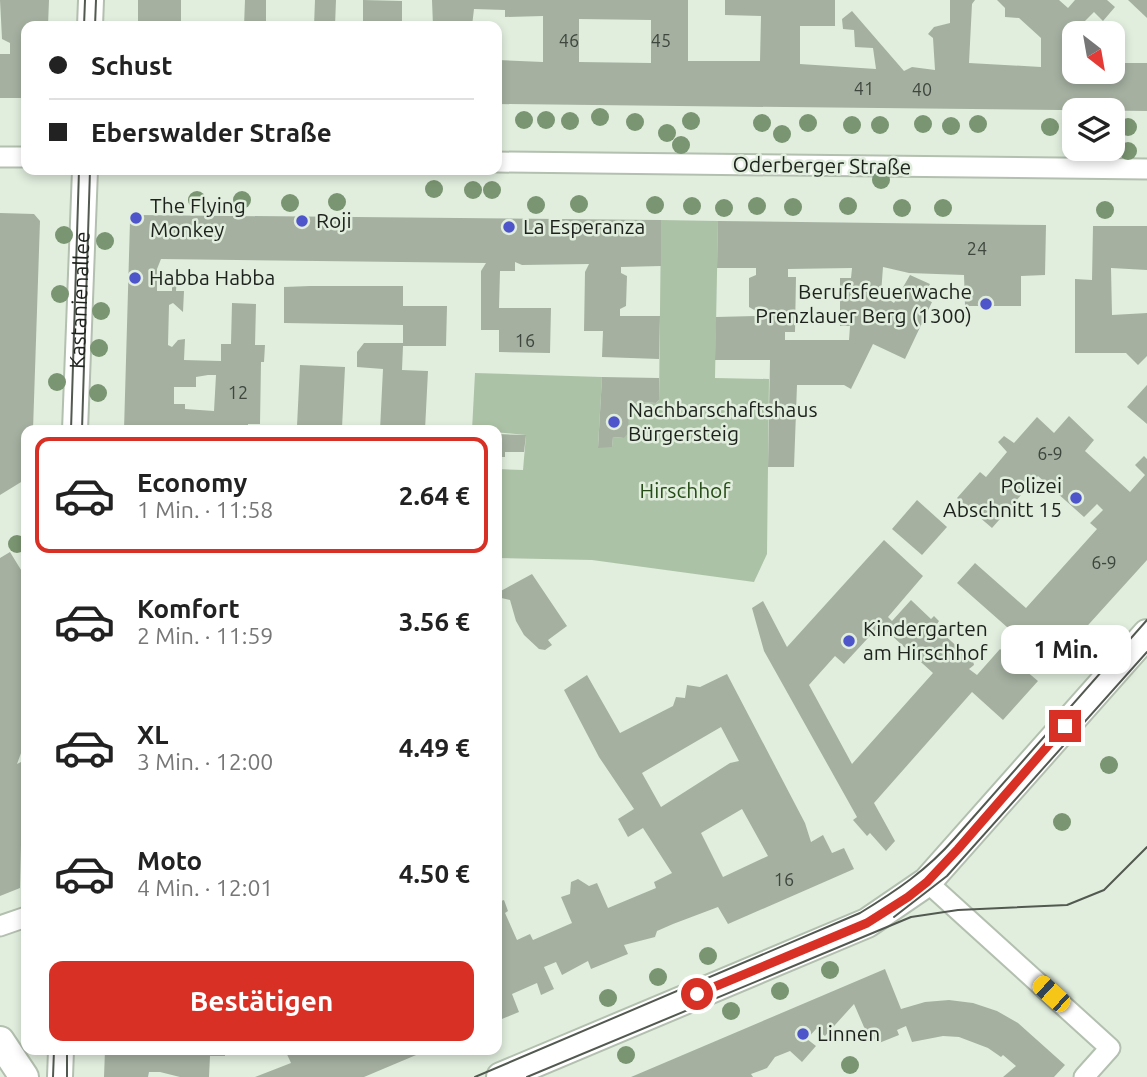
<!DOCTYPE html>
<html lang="de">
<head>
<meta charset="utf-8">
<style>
	:root { --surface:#fff; --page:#f2f2f2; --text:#222; --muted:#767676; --line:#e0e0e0; --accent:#d93025 }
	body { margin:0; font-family:Ubuntu,sans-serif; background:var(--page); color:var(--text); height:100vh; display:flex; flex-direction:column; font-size:26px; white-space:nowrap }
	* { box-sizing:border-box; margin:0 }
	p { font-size:23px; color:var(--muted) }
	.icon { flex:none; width:38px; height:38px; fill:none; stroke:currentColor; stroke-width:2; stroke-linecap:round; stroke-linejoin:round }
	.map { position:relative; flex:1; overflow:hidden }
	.drawer { position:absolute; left:21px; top:425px; width:481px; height:630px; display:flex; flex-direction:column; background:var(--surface); border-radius:14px; box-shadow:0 4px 10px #0003 }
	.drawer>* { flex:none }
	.top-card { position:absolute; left:21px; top:21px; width:481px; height:154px; border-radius:14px; box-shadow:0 4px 10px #0003; display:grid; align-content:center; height:154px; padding:0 28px; background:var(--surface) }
	.needle { width:46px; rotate:149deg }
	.buttons { position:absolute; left:1062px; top:21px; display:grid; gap:14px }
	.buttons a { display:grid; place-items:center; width:63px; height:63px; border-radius:14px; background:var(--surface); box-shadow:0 4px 10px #0003; font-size:35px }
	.end { position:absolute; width:32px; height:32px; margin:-16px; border:9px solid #d93025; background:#fff; box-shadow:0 0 0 4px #fff }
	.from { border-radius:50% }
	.bubble { position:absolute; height:49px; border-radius:14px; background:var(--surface); box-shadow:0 4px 10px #0003; font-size:23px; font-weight:700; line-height:49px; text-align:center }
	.car { position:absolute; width:21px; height:42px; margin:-21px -10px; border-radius:9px; box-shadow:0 0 5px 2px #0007; background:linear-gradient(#f5c518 24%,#345 0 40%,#f5c518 0 76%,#345 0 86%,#f5c518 0) }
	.top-card b { display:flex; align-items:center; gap:24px; height:66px; font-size:26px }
	.top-card b+b { border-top:2px solid var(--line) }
	.top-card i { width:18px; height:18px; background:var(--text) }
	ul { padding:12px 0 0; list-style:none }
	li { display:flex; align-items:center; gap:21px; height:116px; margin:0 14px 10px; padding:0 14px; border:4px solid transparent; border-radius:14px }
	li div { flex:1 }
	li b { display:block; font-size:26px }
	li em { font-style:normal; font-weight:700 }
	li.on { border-color:var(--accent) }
	li>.icon { width:63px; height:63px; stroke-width:1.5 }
	.primary-button { display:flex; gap:14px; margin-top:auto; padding:14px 28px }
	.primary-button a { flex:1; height:80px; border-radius:14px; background:var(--accent); color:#fff; font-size:28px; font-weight:700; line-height:80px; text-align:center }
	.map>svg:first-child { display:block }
	.green { fill:#acc2a6 }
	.building { fill:#a5b0a1; fill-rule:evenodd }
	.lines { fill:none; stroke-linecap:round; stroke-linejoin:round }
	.minor-casing { stroke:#b3bfaf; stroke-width:23 }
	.tertiary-casing { stroke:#b3bfaf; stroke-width:28 }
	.secondary-casing { stroke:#b3bfaf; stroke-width:32 }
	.minor { stroke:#fff; stroke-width:19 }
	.tertiary { stroke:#fff; stroke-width:24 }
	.secondary { stroke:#fff; stroke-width:28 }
	.tram { stroke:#525950; stroke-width:2 }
	.tree { fill:#7a9571 }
	.route { stroke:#d93025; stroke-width:9 }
	.poi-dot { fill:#4e55cb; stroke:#e1eede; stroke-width:2.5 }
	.labels { text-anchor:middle; stroke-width:5; stroke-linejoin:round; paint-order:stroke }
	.number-label { font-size:18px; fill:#3f463d }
	.street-label { font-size:21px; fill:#1d221c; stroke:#e1eede }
	.poi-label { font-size:21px; fill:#1d221c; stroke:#e1eede; text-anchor:start }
	.park-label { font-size:21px; fill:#264d17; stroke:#e1eede }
</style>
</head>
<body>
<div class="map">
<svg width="1147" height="1077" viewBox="0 0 1147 1077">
	<rect width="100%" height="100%" fill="#e1eede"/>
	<path class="green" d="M661,220l57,1 -3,157 54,1 -2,175 -13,28 -162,-22 -95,-2v-89l26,1 3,-35 -54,-5 3,-57 127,4 -4,70h14l1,-10 11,1 5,-28 8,-8 19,1 3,-3z"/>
	<g class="building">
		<path d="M0,0h49l-1,26h-22v72h-26v-44h10v-11l-8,-4z"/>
		<path d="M138,0h43v24l-43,2z"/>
		<path d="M245,0h21v26h-22z"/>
		<path d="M315,0h21l-1,26h-21z"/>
		<path d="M363,0l39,1v25h-39z"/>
		<path d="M432,0h256v61h72l1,-45 -36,-1v-15h110v26h-35v38l76,5 -3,-21 -18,-1 -1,-17 -11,-1 -1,-10 10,-8 52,60 8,-4 23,3 -2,-32 -5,-4 6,-7 16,-4v-23h25l-3,4 -3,59 72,4v-29l-22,-20 -14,-1v-9l-8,-8h62l9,8 7,-8h32l8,7 -12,14 -9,-9 -16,16 5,5h-9v39h39v-9h34v48l-650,-7v-44l46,2v-46l-38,1v-7l-31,-1 -2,17h-39zM579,19l72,1v43l-72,-1z"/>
		<path d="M1128,0h19v18z"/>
		<path d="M0,213l34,1 6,7 -7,209h-7v49l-26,16z"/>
		<path d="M137,215l524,5v46l-40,1v6l6,3 -1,30 -6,3v7h40l-1,43 -57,-2 1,-26h-19l1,-59 4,-8 -67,1 -7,-3v9h-15l-1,37h52l-1,45 -51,-1v-22h-18v-59l5,-8 -325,-4 -4,10v22h15v-14h5l-1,14h8l-1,21 -10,-9 -4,2 -1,40 4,2 6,-7 7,-1 -1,21 37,1v-17h10l1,-41 24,1 -1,41h10l-1,17h-3l-1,62h-12v6h-124l6,-209zM208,375h8l-2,36 -29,-2v-5h-11v-17h22v-10z"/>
		<path d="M718,221l328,4 -1,50 -24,1v30h-56l-1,-31 -55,-2 -26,-6 -2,27 13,9 16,-28 20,9 -7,13 9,5 -27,57 -32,-15 -22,45 -7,-4h-47l-3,82h-26l2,-107h-55l1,-43 39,-1 1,-5 -7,-4v-29l7,-3v-7h-39zM852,268l-1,10h-11v48h10l-1,14h-64v-8h10l1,-55h-8v-8z"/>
		<path d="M1093,226h54v44l-36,-2 1,47 35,-2v43l-9,9 -12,-12h-51v-74l17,1z"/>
		<path d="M310,286h93v20h44l-1,40h-43l-1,24 26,1 -3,59h-45l3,-61 -26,-2v-15l7,-9h39v-18l-119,-2v-36z"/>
		<path d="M300,365l45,2 -3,61 11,2 -56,-4z"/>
		<path d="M602,377l57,1v22l-3,3 -19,-1 -8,8 -1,23 -4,5 -11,-1 -1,10 -14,1z"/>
		<path d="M1147,385v39l-20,-17z"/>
		<path d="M1069,416l25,24 -9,11 45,41 15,-17 -10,-10 9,-9 3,3v101l-96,106 -94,-83 18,-20 51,45 71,-79 -7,-6 13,-13 -6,-6 -13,13 -46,-41 -46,52 -35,-30 23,-26 6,5 21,-25 -9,-10 6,-6 10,7 23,-26 17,16z"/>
		<path d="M497,434l29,1 -2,17h-19v5h-8z"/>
		<path d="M917,500l30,27 -25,28 -30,-26z"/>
		<path d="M884,540l39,36 -35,41 4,4 19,-21 20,19 3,-3 5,5 -2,3 3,7 33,30 1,4 -5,4 8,6 23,-26 38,32 -35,39 -31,-28 -98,111 21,38 -9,10 -16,-18 -3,3 -14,-16 4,-3 -93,-166 -12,-43 11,-7 24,46zM880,625l53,48 -81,91 -43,-79 26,-29 9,8z"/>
		<path d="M10,552l16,26v99l-1,47 -4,1 3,20 -7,19 6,-3 -3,127 -20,8v-338z"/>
		<path d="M532,574l35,52 -19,14 4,5 -7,5 -6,-1 -15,-14 -8,-14 -6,-21 -13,-3v-4z"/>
		<path d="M727,674l78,149 6,19 12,-7 9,18 12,-5 10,21 -126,55 -10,-17 -45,17 -16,7 -2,6 -31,8 4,9 -37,15 -3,-8 -26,14 -6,-13 -12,5 10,22 -13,6 -4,-12 -25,11 7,18 -22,9v-128l4,8 3,-1 4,11 -3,2 12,27 13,-6 3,6 39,-17 -11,-26 9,-3 1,-12 7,-3 11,7 8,-3 11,25 48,-20 -2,-6 18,-9 -29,-45 -15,9 -10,-18 16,-10 -35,-52 -35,-67 23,-15 33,58 53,-27 3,-9 9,1 2,-13 13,2zM721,727l18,34 -9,2 -69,44 -19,-34zM742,809l26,47 -45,21 -22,-44z"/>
		<path d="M885,969l16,40 24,-7 24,-2 24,3 24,8 21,12 47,42 -11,12h-51l13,-11 -13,-11 -2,2 -13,-9 -29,-11 -16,-1 -31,6 -6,-16 -9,4 2,5 -20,8 -2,-5 -7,3 -16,-37 -29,32 -9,-7 -9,10 9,7 -14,16 -12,-11 -15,6 -8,11 -16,6 2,3h-122z"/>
		<path d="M105,1050h120v6h-15l-1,21h-29l-20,-5h-11l-1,5h-44z"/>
		<path d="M285,1050h143l-64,27h-109l36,-14z"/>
	</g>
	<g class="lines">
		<g class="minor-casing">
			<g id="minor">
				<path d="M0,157h26"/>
				<path d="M497,162l650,7"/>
				<path d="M927,882l183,166 -26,29"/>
				<path d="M0,926l26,-9"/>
			</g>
		</g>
		<g class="tertiary-casing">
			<g id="tertiary">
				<path d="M90,26l1,-26"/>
				<path id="s1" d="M75,430l10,-260"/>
				<path d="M60,1077l1,-27"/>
			</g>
		</g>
		<g class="secondary-casing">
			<g id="secondary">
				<path d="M0,1041l24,36"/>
				<path d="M501,1077l366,-154 60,-41 220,-248"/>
			</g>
		</g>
		<use href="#minor" class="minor"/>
		<use href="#tertiary" class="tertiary"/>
		<use href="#secondary" class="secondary"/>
		<g class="tram">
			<path d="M84,26l1,-26"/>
			<path d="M95,26l1,-26"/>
			<path d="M71,430l8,-260"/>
			<path d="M82,430l8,-260"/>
			<path d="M894,917l53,-41 200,-224"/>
			<path d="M53,1077l1,-27"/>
			<path d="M67,1077v-27"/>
			<path d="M475,1077l385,-164c36,-22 67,-43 95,-75l192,-218"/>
			<path d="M527,1077l384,-160 47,-7 109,-5 37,-15 43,-43"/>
		</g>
	</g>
	<g class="tree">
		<circle cx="600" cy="117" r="9"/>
		<circle cx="524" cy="120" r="9"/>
		<circle cx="546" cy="120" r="9"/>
		<circle cx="570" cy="121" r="9"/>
		<circle cx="691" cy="121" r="9"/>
		<circle cx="635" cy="122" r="9"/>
		<circle cx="762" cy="123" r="9"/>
		<circle cx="808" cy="123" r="9"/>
		<circle cx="923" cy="124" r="9"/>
		<circle cx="978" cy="124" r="9"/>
		<circle cx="852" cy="125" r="9"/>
		<circle cx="880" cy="125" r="9"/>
		<circle cx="951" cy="126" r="9"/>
		<circle cx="1050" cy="127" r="9"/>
		<circle cx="1128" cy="127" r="9"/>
		<circle cx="667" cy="133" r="9"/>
		<circle cx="782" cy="134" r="9"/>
		<circle cx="681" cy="145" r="9"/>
		<circle cx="1128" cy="151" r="9"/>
		<circle cx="881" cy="180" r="9"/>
		<circle cx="434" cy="189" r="9"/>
		<circle cx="473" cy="190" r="9"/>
		<circle cx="492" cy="190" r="9"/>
		<circle cx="197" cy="200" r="9"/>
		<circle cx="242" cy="200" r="9"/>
		<circle cx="337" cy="202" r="9"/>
		<circle cx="290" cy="203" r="9"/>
		<circle cx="579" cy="204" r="9"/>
		<circle cx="536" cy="205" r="9"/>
		<circle cx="655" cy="205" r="9"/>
		<circle cx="692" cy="206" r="9"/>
		<circle cx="757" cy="206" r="9"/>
		<circle cx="848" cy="206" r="9"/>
		<circle cx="793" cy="207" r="9"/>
		<circle cx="724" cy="208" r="9"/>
		<circle cx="902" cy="208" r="9"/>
		<circle cx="943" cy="208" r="9"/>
		<circle cx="1105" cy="210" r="9"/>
		<circle cx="64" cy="235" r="9"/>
		<circle cx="105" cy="241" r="9"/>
		<circle cx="60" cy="294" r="9"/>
		<circle cx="101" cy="311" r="9"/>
		<circle cx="99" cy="348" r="9"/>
		<circle cx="57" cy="382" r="9"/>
		<circle cx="98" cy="393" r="9"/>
		<circle cx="17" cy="544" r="9"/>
		<circle cx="1109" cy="765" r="9"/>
		<circle cx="1062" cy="822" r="9"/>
		<circle cx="708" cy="956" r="9"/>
		<circle cx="830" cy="970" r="9"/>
		<circle cx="658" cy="977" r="9"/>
		<circle cx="780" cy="991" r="9"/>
		<circle cx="608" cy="998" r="9"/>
		<circle cx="731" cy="1011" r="9"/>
		<circle cx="626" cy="1055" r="9"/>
		<circle cx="850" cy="1065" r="9"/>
	</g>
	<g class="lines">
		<path class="route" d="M697,994l170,-71 41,-26 19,-15 31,-33 107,-123"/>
	</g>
	<g class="poi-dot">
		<circle cx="136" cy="218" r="7"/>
		<circle cx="302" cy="221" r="7"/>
		<circle cx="509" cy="227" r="7"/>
		<circle cx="135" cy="278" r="7"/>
		<circle cx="986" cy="304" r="7"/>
		<circle cx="614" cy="422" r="7"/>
		<circle cx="1076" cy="498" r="7"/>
		<circle cx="849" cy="641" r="7"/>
		<circle cx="803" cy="1034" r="7"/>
	</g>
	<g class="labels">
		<g class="number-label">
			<text x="569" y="47">46</text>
			<text x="661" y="47">45</text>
			<text x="864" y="95">41</text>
			<text x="922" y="96">40</text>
			<text x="977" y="255">24</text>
			<text x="525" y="347">16</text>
			<text x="238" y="399">12</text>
			<text x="1050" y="460">6-9</text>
			<text x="1104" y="569">6-9</text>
			<text x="784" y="886">16</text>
		</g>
		<g class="street-label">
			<text transform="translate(822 166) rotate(1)" y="7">Oderberger Straße</text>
			<text dy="7" stroke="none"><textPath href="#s1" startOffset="130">Kastanienallee</textPath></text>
		</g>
		<g class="poi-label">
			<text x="150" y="213">The Flying<tspan x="150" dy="24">Monkey</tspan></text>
			<text x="316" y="228">Roji</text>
			<text x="523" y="234">La Esperanza</text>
			<text x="149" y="285">Habba Habba</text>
			<text x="972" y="299" text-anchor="end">Berufsfeuerwache<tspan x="972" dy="24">Prenzlauer Berg (1300)</tspan></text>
			<text x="628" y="417">Nachbarschaftshaus<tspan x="628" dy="24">Bürgersteig</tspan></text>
			<text x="1062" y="493" text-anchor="end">Polizei<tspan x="1062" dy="24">Abschnitt 15</tspan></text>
			<text x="863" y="636">Kindergarten<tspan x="863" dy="24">am Hirschhof</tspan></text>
			<text x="817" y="1041">Linnen</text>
		</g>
		<g class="park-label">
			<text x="685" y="498">Hirschhof</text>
		</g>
	</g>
</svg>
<div class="buttons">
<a><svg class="needle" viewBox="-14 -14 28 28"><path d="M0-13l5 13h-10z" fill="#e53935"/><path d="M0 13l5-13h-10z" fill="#767676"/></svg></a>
<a><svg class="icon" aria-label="layers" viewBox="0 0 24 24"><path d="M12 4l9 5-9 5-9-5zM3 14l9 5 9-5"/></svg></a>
</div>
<i class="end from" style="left:697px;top:994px"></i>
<i class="end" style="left:1065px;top:726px"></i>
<div class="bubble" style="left:1001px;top:625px;width:130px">1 Min.</div>
<i class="car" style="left:1051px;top:994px;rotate:312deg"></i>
<div class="top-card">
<b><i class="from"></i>Schust</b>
<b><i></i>Eberswalder Straße</b>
</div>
<section class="drawer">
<ul>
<li class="on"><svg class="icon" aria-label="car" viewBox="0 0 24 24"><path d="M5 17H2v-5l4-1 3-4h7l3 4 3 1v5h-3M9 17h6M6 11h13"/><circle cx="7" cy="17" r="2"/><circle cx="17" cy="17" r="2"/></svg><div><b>Economy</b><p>1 Min. · 11:58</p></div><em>2.64 €</em></li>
<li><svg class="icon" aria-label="car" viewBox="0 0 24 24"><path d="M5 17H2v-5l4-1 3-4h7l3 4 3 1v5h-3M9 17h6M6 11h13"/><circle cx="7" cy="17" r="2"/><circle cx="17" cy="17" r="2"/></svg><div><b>Komfort</b><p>2 Min. · 11:59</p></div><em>3.56 €</em></li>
<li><svg class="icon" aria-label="car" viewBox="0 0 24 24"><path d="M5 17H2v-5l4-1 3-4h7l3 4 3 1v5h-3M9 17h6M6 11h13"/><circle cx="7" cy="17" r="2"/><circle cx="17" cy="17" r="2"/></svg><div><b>XL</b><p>3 Min. · 12:00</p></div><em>4.49 €</em></li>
<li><svg class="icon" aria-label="car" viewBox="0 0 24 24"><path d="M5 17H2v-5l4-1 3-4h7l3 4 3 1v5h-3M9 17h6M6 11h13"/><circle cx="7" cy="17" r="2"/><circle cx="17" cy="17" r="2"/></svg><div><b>Moto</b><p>4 Min. · 12:01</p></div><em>4.50 €</em></li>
</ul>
<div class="primary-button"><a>Bestätigen</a></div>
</section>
</div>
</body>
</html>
